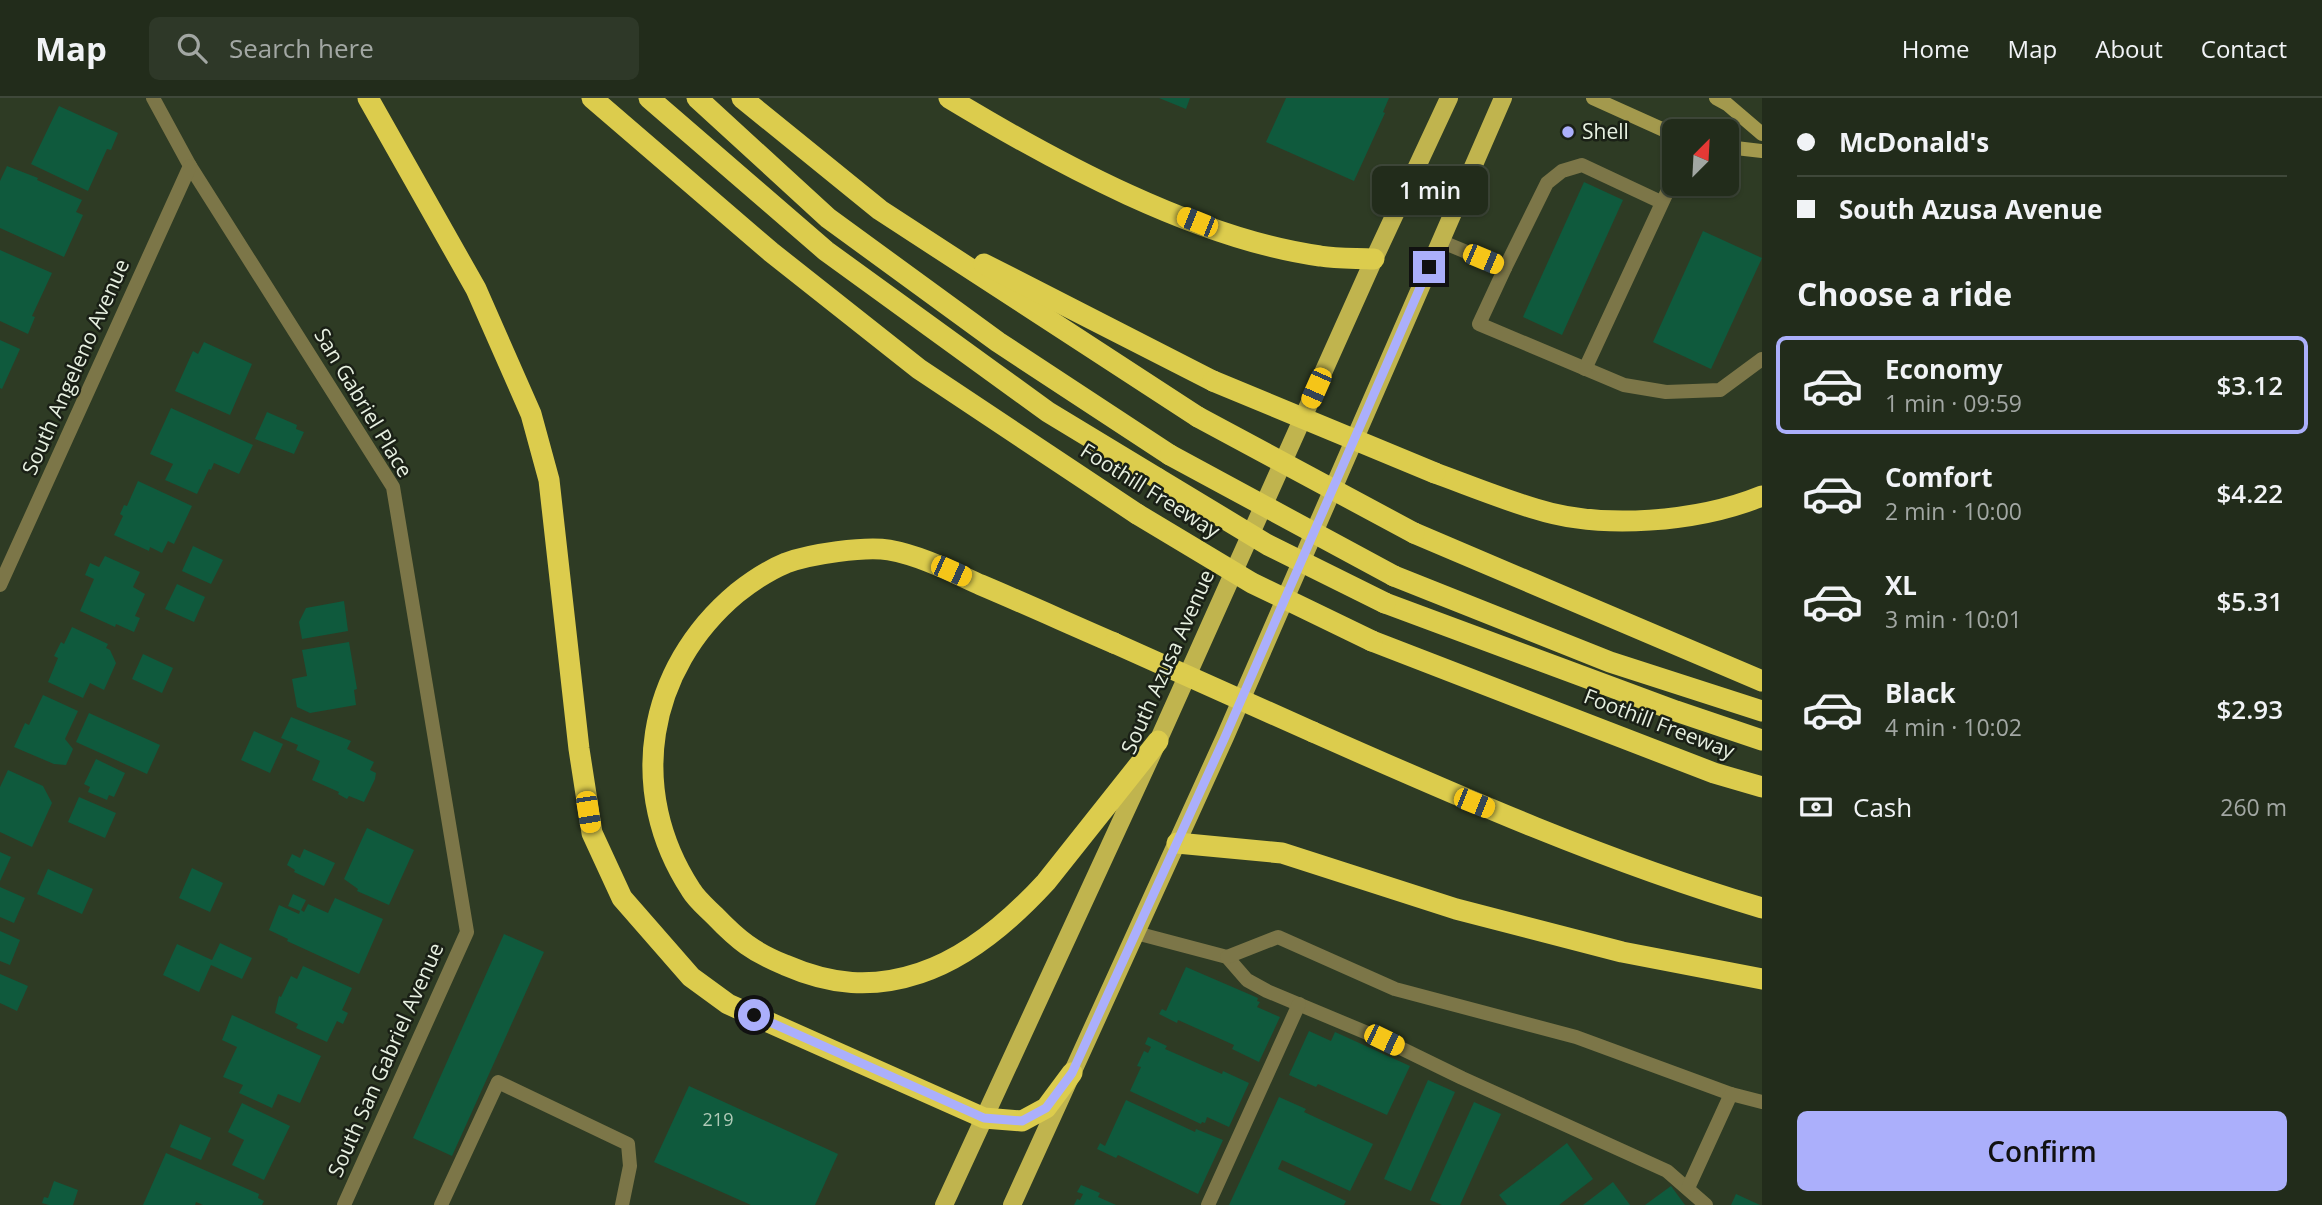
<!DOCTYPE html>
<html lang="en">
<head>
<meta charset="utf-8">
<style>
	:root { --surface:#222c1b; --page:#2e3828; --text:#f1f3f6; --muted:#a2a7a3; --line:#3f483a; --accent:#abaffb }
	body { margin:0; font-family:"Open Sans",sans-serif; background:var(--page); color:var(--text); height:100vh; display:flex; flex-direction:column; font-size:26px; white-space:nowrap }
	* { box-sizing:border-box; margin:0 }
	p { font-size:23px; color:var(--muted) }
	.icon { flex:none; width:38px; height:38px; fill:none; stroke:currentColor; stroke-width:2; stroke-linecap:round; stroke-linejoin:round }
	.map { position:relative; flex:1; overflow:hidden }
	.side { display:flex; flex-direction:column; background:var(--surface); width:560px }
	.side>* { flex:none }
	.hud { display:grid; align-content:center; height:154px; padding:0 35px; background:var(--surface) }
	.needle { width:46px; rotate:24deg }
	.buttons { position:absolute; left:1662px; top:21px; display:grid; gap:14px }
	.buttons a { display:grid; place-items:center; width:77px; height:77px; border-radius:10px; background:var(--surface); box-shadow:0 2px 5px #0004,0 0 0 2px var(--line); font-size:35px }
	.end { position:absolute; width:32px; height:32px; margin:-16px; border:9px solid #abaffb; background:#111; box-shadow:0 0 0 4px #111 }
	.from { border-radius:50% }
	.bubble { position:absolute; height:49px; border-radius:10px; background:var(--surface); box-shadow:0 2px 5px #0004,0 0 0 2px var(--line); font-size:23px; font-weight:600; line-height:49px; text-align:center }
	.car { position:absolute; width:21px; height:42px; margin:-21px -10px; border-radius:9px; box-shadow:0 0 5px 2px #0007; background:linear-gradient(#f5c518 24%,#345 0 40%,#f5c518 0 76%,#345 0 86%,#f5c518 0) }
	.hud b { display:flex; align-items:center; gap:24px; height:66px; font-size:26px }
	.hud b+b { border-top:2px solid var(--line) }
	.hud i { width:18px; height:18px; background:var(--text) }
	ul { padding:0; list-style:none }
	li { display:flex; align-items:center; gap:21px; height:98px; margin:0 14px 10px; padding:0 21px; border:4px solid transparent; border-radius:10px }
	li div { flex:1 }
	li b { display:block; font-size:26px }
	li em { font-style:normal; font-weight:600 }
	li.current { border-color:var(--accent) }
	li>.icon { width:63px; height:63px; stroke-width:1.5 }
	h2 { padding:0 35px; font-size:32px; line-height:84px }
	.pay { display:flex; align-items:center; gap:18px; height:77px; padding:0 35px; font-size:26px }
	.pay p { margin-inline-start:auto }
	.cta { display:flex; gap:14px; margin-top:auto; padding:14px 35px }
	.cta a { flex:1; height:80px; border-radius:10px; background:var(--accent); color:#111; font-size:28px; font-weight:600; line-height:80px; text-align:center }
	header { display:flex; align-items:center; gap:42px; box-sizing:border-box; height:98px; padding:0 35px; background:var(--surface); border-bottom:2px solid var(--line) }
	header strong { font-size:33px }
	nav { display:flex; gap:38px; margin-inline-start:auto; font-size:24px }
	.search { width:490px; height:63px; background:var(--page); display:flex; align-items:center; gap:18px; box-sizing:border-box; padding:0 24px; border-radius:10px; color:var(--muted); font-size:26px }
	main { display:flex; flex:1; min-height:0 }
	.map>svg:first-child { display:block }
	.building { fill:#0f5a3d }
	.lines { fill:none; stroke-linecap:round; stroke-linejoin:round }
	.lane { stroke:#7c7648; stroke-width:14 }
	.street { stroke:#7c7648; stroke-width:14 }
	.secondary { stroke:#a3994d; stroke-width:14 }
	.primary { stroke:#c0b44e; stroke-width:18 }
	.highway { stroke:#dccc4d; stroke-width:21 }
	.highway-bridge { stroke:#dccc4d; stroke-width:21 }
	.route { stroke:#abaffb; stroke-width:9 }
	.poi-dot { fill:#abaffb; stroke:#1a2016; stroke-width:2.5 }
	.labels { text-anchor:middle; stroke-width:5; stroke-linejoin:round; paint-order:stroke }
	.number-label { font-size:18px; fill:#b1cab8 }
	.poi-label { font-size:21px; fill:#e7f0e1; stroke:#1a2016; text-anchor:start }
	.street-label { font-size:21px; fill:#e7f0e1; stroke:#1a2016 }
</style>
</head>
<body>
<header>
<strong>Map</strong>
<div class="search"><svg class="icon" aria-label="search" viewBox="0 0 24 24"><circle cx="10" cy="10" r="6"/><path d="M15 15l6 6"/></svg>Search here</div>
<nav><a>Home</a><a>Map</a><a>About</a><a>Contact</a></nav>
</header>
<main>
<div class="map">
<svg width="1762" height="1107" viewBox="0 0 1762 1107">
	<rect width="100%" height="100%" fill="#2e3b24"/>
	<g class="building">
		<path d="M1159,0h31l-4,11z"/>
		<path d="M1286,0h103l-6,14 2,1 -31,68 -88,-39z"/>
		<path d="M59,8l59,27 -7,17 -4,-1 -19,42 -57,-27z"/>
		<path d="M7,68l31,12 -1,2 45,20 -6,12 7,3 -19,42 -64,-29v-47z"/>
		<path d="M1584,84l39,18 -61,135 -39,-18z"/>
		<path d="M1703,133l59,27 -51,111 -58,-27z"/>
		<path d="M0,152l52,23 -20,43 3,1 -7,17 -28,-13z"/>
		<path d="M0,242l20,9 -18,40 -2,-1z"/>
		<path d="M204,244l48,22 -22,51 -55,-24 18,-40 5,3z"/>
		<path d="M171,310l82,37 -14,29 -25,-11 -3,7 -2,-1 -12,25 -32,-14 8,-16 -23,-10z"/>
		<path d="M267,314l30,13 -1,4 8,3 -10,22 -39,-15z"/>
		<path d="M138,383l54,25 -18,38 -6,-3 -6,12 -12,-6 -1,4 -35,-16 9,-19 -3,-2 4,-9 3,1z"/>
		<path d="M193,448l30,14 -12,24 -29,-13z"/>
		<path d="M105,458l35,16 -7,15 12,7 -10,22 5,2 -6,14 -18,-8 -1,3 -35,-16 14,-32 -9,-4 5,-12 9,4z"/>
		<path d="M177,486l28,13 -11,25 -29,-13z"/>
		<path d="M344,503l4,30 -46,8 -3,-17 7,-14z"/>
		<path d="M72,529l36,17 -2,4 4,2 6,13 -12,27 -14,-7 -7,15 -35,-16 10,-24 -4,-2 7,-14 3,2z"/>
		<path d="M349,544l8,47 -3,1 2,15 -46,8 -13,-6 -5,-28 15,-3 -5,-26z"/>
		<path d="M143,556l30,14 -11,25 -30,-14z"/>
		<path d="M43,597l35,16 -13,28 8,10 -7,16 -12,-1 -40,-17 11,-24 4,2z"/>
		<path d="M89,615l71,32 -13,29 -71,-32z"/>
		<path d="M291,619l60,24 -4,8 27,13 -4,8 6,3 -1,6 -11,23 -15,-6 -2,3 -9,-5 1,-2 -27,-12 8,-19 -24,-11 2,-5 -17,-7z"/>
		<path d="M254,633l29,13 -13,29 -29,-13z"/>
		<path d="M96,661l29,14 -11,24 -5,-2 -2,5 -19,-8 2,-5 -6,-3z"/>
		<path d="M8,672l35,16 9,17 -20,44 -32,-15v-45z"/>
		<path d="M79,699l37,16 -11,25 -37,-16z"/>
		<path d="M367,730l47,22 -25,55 -32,-14 1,-2 -14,-10z"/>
		<path d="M304,751l31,14 -11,23 -30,-14 1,-2 -8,-5 5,-11 8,4z"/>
		<path d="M0,754l11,5 -11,24z"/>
		<path d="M192,770l31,15 -13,29 -31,-14z"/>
		<path d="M48,771l45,20 -11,25 -45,-20z"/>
		<path d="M0,789l25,11 -11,25 -14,-6z"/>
		<path d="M293,796l13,6 -5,10 3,2 4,-8 20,9 7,-15 48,21 -24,55 -72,-33 1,-2 -19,-9 10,-25 20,9 1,-3 -12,-5z"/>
		<path d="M0,833l20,9 -10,25 -10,-4z"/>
		<path d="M504,836l40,18 -92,204 -39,-18z"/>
		<path d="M220,845l32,15 -10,21 -31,-14 -12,27 -36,-17 14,-31 35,16z"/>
		<path d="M303,868l49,22 -10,22 6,3 -5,11 -6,-3 -10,21 -31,-14 2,-4 -23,-11 4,-17 2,1 10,-21 6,3z"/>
		<path d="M1186,869l72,31 -1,3 3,1 -3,5 23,10 -21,45 -27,-13 2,-4 -56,-25 -1,3 -18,-9 3,-5 4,2z"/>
		<path d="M0,876l28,12 -11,25 -17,-8z"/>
		<path d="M232,917l89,41 -21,47 -22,-9 -6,14 -33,-15 4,-8 -20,-8 14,-30 -15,-7z"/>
		<path d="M1309,933l22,10 4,-9 75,34 -23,49 -69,-31 -2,3 -27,-12z"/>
		<path d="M1148,939l19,9 -2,3 57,25 1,-3 26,12 -20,44 -22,-10 -2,6 -3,-1 -1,2 -71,-33 11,-24 -4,-1 7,-15 4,2 3,-6 -6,-3z"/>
		<path d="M1428,982l27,12 -44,99 -27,-12z"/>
		<path d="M689,988l149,68 -23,51h-64l-97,-43z"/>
		<path d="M1279,999l27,12 -2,3 69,32 -23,47 -68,-31 -4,9 68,32 -2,4h-115z"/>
		<path d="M1126,1002l69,32 1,-3 27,11 -25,54 -80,-39 -2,3 -19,-9 3,-6 5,3z"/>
		<path d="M1474,1004l27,12 -41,91h-18l-12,-5z"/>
		<path d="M242,1005l48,23 -26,54 -32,-15 12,-25 -16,-8z"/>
		<path d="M180,1026l31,14 -10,22 -31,-13z"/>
		<path d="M1567,1045l26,36 -34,26h-52l-8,-10z"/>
		<path d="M166,1055l93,41 -1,4 6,3 -2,4h-59l-7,-3 -1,3h-52z"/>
		<path d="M54,1083l24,9 -5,15h-24l-7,-2 2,-6 4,1z"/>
		<path d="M1613,1084l17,23h-47z"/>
		<path d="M1081,1087l19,8 -2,4 18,8h-42l3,-6 3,1 3,-6 -6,-2z"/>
		<path d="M1671,1088l14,19h-40z"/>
		<path d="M1736,1096l24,11h-29z"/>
	</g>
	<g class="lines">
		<g class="lane">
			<path d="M1440,143l65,27 -26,56 145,61 42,7 54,-2 42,-31"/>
			<path d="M1505,170l42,-85 15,-12 20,-6 79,37"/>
			<path d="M1585,271l90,-194"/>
			<path d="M1136,835l91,24 20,23 20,11 117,49 78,38 205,93 39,34"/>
			<path d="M1227,859l51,-20 117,52 181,48 155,57"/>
			<path d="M1688,1090l43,-94 31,8"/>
			<path d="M441,1107l57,-123 130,62 2,22 -8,39"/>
			<path d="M1208,1107l91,-201"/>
		</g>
		<g class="street">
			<path d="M153,0l37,68 203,321 74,445 -123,273"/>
			<path d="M0,487l190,-419"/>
		</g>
		<g class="secondary">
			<path d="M1593,0l82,37"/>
			<path d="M1716,0l11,6 35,30"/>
			<path d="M1727,49l35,4"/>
		</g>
		<g class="primary">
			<path d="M944,1107l214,-464 216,-482 75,-161"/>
			<path d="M1012,1107l213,-468 278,-639"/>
		</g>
		<g class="highway">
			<path d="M368,0l108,191 55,125 18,66 30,269 13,84 30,65 69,79 37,27 256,114 38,3 24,-13 26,-35"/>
			<path d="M592,0l179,154 148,117 218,145"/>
			<path d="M649,0l177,153 222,161 109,66"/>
			<path d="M697,0l131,120 170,124 172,113"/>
			<path d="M742,0l138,112 318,207"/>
			<path d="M949,0c106,64 248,141 371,158 18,3 36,2 54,3"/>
			<path d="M984,166l229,117"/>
			<path d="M1435,375c33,12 67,26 101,36 66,21 162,13 226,-13"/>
			<path d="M1414,435l348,148"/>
			<path d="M1394,478l216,86 152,49"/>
			<path d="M1385,505l291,108 86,29"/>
			<path d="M1372,543l342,132 48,14"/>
			<path d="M1114,545c-44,-19 -88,-39 -133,-58 -29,-13 -59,-29 -92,-35 -24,-4 -79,4 -103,13 -17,7 -35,19 -49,30 -91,76 -111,198 -46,297 6,10 16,18 24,26 23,24 38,36 70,49 46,20 87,24 135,8 49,-16 92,-54 126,-91l112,-141"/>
			<path d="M1313,634c147,65 294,130 449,176"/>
			<path d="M1177,745l105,10 174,56 166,43 140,27"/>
		</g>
		<g class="highway-bridge">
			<path d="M1213,283l222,92"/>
			<path d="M1198,319l216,116"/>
			<path d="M1170,357l224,121"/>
			<path d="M1157,380l111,67 117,58"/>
			<path d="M1137,416l115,69 120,58"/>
			<path d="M1114,545l199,89"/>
		</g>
	</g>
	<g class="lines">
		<path class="route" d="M754,917l230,103 38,3 24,-13 26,-35 153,-336 204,-470"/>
	</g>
	<circle class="poi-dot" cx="1568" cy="34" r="7"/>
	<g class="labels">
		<g class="number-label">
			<text x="718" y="1028">219</text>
		</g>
		<g class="poi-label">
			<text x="1582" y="41">Shell</text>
		</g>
		<g class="street-label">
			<text transform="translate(76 269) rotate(-66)" y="7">South Angeleno Avenue</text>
			<text transform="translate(363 305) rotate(59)" y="7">San Gabriel Place</text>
			<text transform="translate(1150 393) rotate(32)" y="7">Foothill Freeway</text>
			<text transform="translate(1168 564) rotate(-66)" y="7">South Azusa Avenue</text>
			<text transform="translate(1659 626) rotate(21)" y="7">Foothill Freeway</text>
			<text transform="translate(386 962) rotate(-66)" y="7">South San Gabriel Avenue</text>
		</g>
	</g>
</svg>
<div class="buttons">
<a><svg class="needle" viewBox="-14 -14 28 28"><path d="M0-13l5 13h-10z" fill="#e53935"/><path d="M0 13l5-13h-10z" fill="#a2a7a3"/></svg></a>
</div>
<i class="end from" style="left:754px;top:917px"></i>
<i class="end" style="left:1429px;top:169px"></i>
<div class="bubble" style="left:1372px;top:68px;width:116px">1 min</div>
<i class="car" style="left:1197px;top:124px;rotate:292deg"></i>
<i class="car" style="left:1483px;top:161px;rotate:113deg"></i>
<i class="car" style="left:1316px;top:290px;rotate:204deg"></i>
<i class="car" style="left:951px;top:473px;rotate:114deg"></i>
<i class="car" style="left:1474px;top:705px;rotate:112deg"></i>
<i class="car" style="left:588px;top:714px;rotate:171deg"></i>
<i class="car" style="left:1384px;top:942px;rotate:116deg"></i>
</div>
<section class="side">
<div class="hud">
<b><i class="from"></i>McDonald's</b>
<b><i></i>South Azusa Avenue</b>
</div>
<h2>Choose a ride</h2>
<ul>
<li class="current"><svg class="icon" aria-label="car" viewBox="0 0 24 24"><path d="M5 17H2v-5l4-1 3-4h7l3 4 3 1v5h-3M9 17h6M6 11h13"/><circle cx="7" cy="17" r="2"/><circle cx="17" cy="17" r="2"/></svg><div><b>Economy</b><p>1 min · 09:59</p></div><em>$3.12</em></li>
<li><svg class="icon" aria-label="car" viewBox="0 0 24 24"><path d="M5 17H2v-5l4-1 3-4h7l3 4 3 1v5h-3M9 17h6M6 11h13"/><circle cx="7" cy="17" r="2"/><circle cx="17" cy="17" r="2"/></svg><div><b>Comfort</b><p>2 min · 10:00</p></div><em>$4.22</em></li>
<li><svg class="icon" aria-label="car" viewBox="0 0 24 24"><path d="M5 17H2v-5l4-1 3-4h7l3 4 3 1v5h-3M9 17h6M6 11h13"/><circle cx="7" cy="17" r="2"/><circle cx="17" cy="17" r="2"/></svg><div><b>XL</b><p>3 min · 10:01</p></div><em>$5.31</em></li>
<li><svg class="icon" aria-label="car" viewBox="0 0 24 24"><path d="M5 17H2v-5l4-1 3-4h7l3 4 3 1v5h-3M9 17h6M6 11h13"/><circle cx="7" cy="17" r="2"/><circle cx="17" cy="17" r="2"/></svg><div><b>Black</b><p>4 min · 10:02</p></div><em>$2.93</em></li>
</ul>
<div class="pay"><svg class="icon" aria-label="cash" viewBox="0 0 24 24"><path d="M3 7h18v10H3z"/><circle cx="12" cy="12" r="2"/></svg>Cash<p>260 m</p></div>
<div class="cta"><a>Confirm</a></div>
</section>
</main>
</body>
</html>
